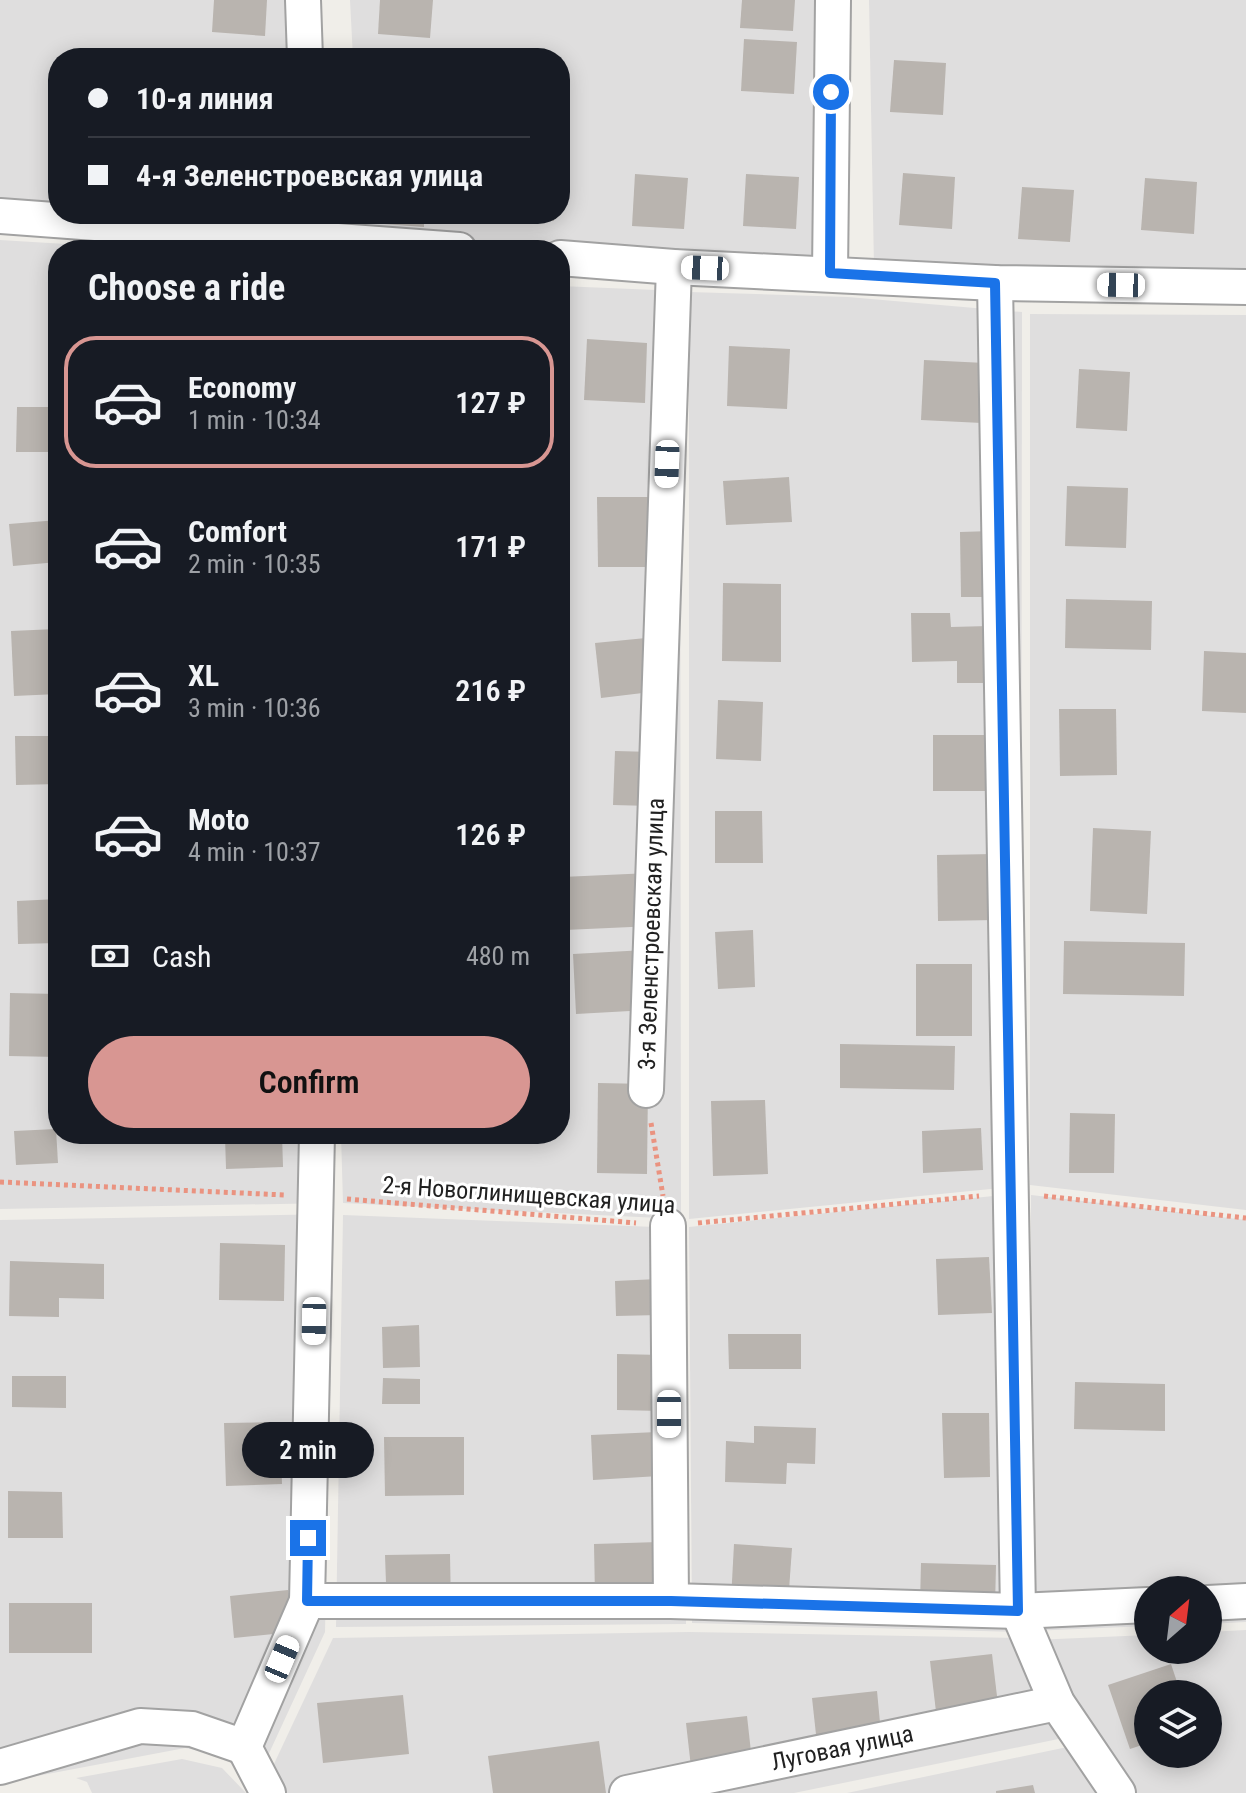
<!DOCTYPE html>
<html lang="en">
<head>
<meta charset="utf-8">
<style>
	:root { --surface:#171b24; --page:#242831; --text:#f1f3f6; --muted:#9ea1a6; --line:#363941; --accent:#d89692 }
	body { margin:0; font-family:"Roboto Condensed",sans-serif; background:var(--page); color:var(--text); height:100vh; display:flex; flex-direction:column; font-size:30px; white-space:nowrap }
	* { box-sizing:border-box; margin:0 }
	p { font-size:26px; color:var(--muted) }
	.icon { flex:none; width:44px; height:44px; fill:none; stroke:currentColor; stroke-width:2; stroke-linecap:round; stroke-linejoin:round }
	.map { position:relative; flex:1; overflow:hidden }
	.drawer { position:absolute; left:48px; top:240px; width:522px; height:904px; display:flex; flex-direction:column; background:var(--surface); border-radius:32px; box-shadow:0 4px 20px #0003 }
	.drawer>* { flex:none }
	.guide { position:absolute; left:48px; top:48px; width:522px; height:176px; border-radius:32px; box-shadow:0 4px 20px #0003; display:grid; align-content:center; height:176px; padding:0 40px; background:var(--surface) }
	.needle { width:52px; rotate:28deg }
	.buttons { position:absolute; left:1134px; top:1576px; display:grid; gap:16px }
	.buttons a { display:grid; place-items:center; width:88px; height:88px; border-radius:50%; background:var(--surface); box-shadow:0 4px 20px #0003; font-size:40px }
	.end { position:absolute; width:36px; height:36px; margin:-18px; border:10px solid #1a73e8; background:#fff; box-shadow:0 0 0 4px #fff }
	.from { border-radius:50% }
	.bubble { position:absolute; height:56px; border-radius:28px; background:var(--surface); box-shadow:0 4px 20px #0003; font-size:26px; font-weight:600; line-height:56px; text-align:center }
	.car { position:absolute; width:24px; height:48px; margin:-24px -12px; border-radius:10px; box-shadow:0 0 6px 2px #0007; background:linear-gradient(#fff 24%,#345 0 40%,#fff 0 76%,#345 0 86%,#fff 0) }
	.guide b { display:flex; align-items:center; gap:28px; height:76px; font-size:30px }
	.guide b+b { border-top:2px solid var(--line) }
	.guide i { width:20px; height:20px; background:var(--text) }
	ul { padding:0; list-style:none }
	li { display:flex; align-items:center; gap:24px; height:132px; margin:0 16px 12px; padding:0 24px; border:4px solid transparent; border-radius:32px }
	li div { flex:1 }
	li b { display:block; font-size:30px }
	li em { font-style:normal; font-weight:600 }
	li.selected { border-color:var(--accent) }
	li>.icon { width:72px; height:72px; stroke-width:1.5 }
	h2 { padding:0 40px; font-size:36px; line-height:96px }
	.pay { display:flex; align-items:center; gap:20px; height:88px; padding:0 40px; font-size:30px }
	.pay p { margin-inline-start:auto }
	.action { display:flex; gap:16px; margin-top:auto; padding:16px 40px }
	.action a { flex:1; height:92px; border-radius:48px; background:var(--accent); color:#111; font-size:32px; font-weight:600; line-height:92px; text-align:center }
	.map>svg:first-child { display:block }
	.residential { fill:#dfdede; fill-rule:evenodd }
	.building { fill:#b9b4af }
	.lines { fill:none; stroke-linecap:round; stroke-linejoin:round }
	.minor-casing { stroke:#a2a2a2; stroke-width:38 }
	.path { stroke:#ea9380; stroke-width:5; stroke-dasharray:4 4; stroke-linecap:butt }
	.minor { stroke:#fff; stroke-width:34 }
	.route { stroke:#1a73e8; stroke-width:10 }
	.labels { text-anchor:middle; stroke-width:6; stroke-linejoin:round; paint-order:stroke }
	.street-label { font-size:24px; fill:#212121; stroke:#fff }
</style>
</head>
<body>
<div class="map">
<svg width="1246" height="1793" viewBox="0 0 1246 1793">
	<rect width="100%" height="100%" fill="#f0eee9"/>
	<g class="residential">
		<path d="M0,0h295l3,58h-240v156h245l2,34 -305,-28z"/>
		<path d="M350,0h465l4,265 -259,-15h-200l-2,-36h202v-156h-207z"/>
		<path d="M869,0h377v283l-372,-16z"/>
		<path d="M0,240l164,10h-106v884h273l1,69 -332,6z"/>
		<path d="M560,286l120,5 1,928 -338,-16 -2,-69h219z"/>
		<path d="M689,292l159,5 174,15 -1,874 -332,33z"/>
		<path d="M1030,314l216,1v895l-216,-25z"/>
		<path d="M1022,1193v439l-330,-9 -3,-396z"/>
		<path d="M1031,1195l215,25v402l-38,2v-34h-60v36l-117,5z"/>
		<path d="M334,1214l-9,418 -66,143 -30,-19 -44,-8 -185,35v-563z"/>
		<path d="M343,1215l338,13 5,396 -350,3z"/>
		<path d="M1246,1630v163h-119l-93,-153 114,-5v15h60v-18zM1148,1694h60v60h-60z"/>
		<path d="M689,1632l335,6 49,98 -279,57h-523l-5,-12 67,-143z"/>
		<path d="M1077,1745l36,48h-266z"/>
		<path d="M182,1759l40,9 24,25h-154l-5,-11 -11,-4z"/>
	</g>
	<g class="building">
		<path d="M214,0h53l-2,36 -53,-4z"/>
		<path d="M380,0h53l-3,38 -52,-4z"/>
		<path d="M742,0h53l-2,31 -53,-3z"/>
		<path d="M744,39l53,3 -3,52 -53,-3z"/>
		<path d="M894,60l52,3 -3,52 -53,-3z"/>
		<path d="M903,173l52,4 -3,52 -53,-4z"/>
		<path d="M635,174l53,4 -4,51 -52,-3z"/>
		<path d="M746,174l53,3 -3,52 -53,-3z"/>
		<path d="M1145,178l52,4 -3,52 -53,-4z"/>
		<path d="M1022,187l52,3 -4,52 -52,-3z"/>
		<path d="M372,214h52v13l-53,-4z"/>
		<path d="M501,214h53v7l-53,-4z"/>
		<path d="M587,339l60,4 -2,60 -61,-3z"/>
		<path d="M729,346l61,3 -3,60 -60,-3z"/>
		<path d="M924,360l61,3 -3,60 -61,-3z"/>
		<path d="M1079,369l51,3 -3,59 -51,-3z"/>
		<path d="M17,407h41v45h-42z"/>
		<path d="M789,477l3,45 -66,3 -3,-44z"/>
		<path d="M1067,486l61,2 -2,60 -61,-2z"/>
		<path d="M597,497h51l1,70h-51z"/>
		<path d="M58,520v42l-45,4 -4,-42z"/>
		<path d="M992,531l1,66h-32l-1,-65z"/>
		<path d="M723,583l58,1v78l-59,-1z"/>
		<path d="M1066,599l86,2 -1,49 -86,-2z"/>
		<path d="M911,613h39l1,14 38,-1 2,57h-34v-22l-45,1z"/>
		<path d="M56,629l2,65 -44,2 -3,-65z"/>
		<path d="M646,638l5,54 -50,6 -6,-55z"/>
		<path d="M1204,651l42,2v60l-44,-2z"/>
		<path d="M718,700l45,2 -2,59 -45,-2z"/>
		<path d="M1059,709h57l1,66 -57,1z"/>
		<rect x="933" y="735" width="60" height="56"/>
		<path d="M15,736h43v48l-42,1z"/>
		<path d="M615,751l38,1 -2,54 -38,-1z"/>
		<path d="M715,811h47l1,52h-48z"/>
		<path d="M1093,828l58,3 -4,83 -57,-3z"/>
		<path d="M994,854l2,66 -58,1 -1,-66z"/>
		<path d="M650,873l3,53 -88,4 -3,-53z"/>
		<path d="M58,899v44l-40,1 -1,-43z"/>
		<path d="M753,930l2,57 -37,2 -3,-57z"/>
		<path d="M1064,941l121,2 -1,53 -121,-2z"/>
		<path d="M645,950l3,60 -72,4 -3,-60z"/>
		<rect x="916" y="964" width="56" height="72"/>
		<path d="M10,993l48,1v63l-49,-1z"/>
		<path d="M840,1044l115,2 -1,44 -114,-2z"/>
		<path d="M598,1083l50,1 -1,90 -50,-1z"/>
		<path d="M765,1100l3,74 -55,2 -2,-75z"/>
		<path d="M1070,1113l45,1 -1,59h-45z"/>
		<path d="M981,1128l2,42 -60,3 -1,-42z"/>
		<path d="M56,1129l2,34 -42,2 -2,-34z"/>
		<path d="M282,1134l1,33 -57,2 -1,-33z"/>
		<path d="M220,1243l65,2 -1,56 -65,-1z"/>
		<path d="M989,1257l3,56 -54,2 -2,-56z"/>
		<path d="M10,1261l94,3v35l-45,-1v19l-50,-1z"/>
		<path d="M658,1279l1,36 -43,1 -1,-35z"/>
		<path d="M419,1325l1,42 -37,1 -1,-41z"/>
		<path d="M728,1334h73v35h-72z"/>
		<path d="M617,1354l45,1 -1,56 -44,-1z"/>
		<path d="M12,1376h54v32l-54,-1z"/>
		<path d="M383,1378l37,1v25h-38z"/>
		<path d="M1075,1382l90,2v47l-91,-2z"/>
		<path d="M942,1413h47l1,64 -46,1z"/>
		<path d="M280,1422l2,62 -56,2 -2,-63z"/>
		<path d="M754,1426l62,2 -1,36 -28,-1 -1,21 -61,-2 1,-41 28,2z"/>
		<path d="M657,1432l2,44 -66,4 -2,-45z"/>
		<path d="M384,1437h80v58l-79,1z"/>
		<path d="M8,1491l54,1 1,46h-55z"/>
		<path d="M659,1542l1,53 -65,1 -1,-52z"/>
		<path d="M734,1544l58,4 -4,56 -57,-4z"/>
		<path d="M450,1554l1,55 -64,2 -2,-56z"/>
		<path d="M921,1563l75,2 -1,42 -75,-3z"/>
		<path d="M288,1590l5,42 -59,6 -4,-42z"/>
		<rect x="9" y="1603" width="83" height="50"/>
		<path d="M992,1654l9,76 -62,7 -9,-76z"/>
		<path d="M1171,1664l10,30h-33v49l-18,6 -22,-64z"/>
		<path d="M877,1691l6,64 -64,7 -7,-64z"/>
		<path d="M403,1695l6,59 -86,9 -6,-60z"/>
		<path d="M747,1716l6,54 -61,6 -6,-53z"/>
		<path d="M599,1741l7,52h-113l-5,-37z"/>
		<path d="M1033,1785l2,8h-39v-2z"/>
	</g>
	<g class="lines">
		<g class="minor-casing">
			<g id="minor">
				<path d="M303,0l2,58"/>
				<path d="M0,216l459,34"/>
				<path d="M560,258l114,9 321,16 251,4"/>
				<path d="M830,273l3,-273"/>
				<path d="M995,283l23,1328 39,92 61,90"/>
				<path id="s1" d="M646,1090l28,-823"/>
				<path d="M668,1226l3,375"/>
				<path d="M307,1601l10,-467"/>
				<path d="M1208,1603l38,-2"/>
				<path d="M244,1747l24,46"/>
				<path d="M0,1767l140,-41 52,3 52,18 63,-146h364l347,10 130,-6"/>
				<path id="s2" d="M627,1793l430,-90"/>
			</g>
		</g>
		<g class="path">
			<path d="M651,1123l12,73"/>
			<path d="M0,1182l285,13"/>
			<path d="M1044,1196l202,22"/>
			<path d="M347,1199l289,24"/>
			<path d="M698,1223l281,-27"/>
		</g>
		<use href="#minor" class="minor"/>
	</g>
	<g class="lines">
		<path class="route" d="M308,1538l-1,63h364l347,10 -23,-1328 -165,-10 1,-181"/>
	</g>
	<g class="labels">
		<g class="street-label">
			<text dy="8" stroke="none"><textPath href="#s1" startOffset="156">3-я Зеленстроевская улица</textPath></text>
			<text transform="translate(529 1195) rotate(4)" y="8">2-я Новоглинищевская улица</text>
			<text dy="8" stroke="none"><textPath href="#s2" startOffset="220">Луговая улица</textPath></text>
		</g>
	</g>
</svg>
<div class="buttons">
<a><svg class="needle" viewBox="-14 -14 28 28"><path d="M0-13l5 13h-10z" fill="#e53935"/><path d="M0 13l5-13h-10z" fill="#9ea1a6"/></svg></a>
<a><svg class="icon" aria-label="layers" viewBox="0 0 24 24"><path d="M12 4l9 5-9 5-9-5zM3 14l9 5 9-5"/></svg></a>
</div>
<i class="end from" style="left:831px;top:92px"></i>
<i class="end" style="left:308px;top:1538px"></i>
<div class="bubble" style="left:242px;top:1422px;width:132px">2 min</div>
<i class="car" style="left:705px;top:268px;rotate:272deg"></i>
<i class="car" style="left:1121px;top:285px;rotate:271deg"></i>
<i class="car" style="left:667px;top:464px;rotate:182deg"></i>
<i class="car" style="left:314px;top:1321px;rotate:181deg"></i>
<i class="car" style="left:669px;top:1414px;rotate:180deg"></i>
<i class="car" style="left:282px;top:1659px;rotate:23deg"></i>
<div class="guide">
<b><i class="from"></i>10-я линия</b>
<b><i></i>4-я Зеленстроевская улица</b>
</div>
<section class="drawer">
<h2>Choose a ride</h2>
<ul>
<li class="selected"><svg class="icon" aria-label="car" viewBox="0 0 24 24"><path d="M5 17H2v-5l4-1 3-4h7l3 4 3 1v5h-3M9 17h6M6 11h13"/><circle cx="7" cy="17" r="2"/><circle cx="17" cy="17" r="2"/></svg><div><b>Economy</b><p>1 min · 10:34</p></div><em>127 ₽</em></li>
<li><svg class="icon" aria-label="car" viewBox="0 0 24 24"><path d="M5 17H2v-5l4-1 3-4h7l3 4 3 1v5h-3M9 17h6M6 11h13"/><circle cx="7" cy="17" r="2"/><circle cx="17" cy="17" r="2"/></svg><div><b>Comfort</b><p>2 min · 10:35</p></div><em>171 ₽</em></li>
<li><svg class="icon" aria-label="car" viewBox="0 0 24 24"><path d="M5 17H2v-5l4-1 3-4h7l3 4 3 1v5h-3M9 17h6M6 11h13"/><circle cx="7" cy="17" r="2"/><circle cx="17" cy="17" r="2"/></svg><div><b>XL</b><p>3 min · 10:36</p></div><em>216 ₽</em></li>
<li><svg class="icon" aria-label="car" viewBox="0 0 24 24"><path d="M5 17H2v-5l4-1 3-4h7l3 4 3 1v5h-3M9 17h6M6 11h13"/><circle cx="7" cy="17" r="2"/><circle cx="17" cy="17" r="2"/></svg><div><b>Moto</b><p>4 min · 10:37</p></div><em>126 ₽</em></li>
</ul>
<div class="pay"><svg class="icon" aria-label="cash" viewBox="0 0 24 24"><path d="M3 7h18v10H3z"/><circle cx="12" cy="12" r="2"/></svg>Cash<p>480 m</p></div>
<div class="action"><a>Confirm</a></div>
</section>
</div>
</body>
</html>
